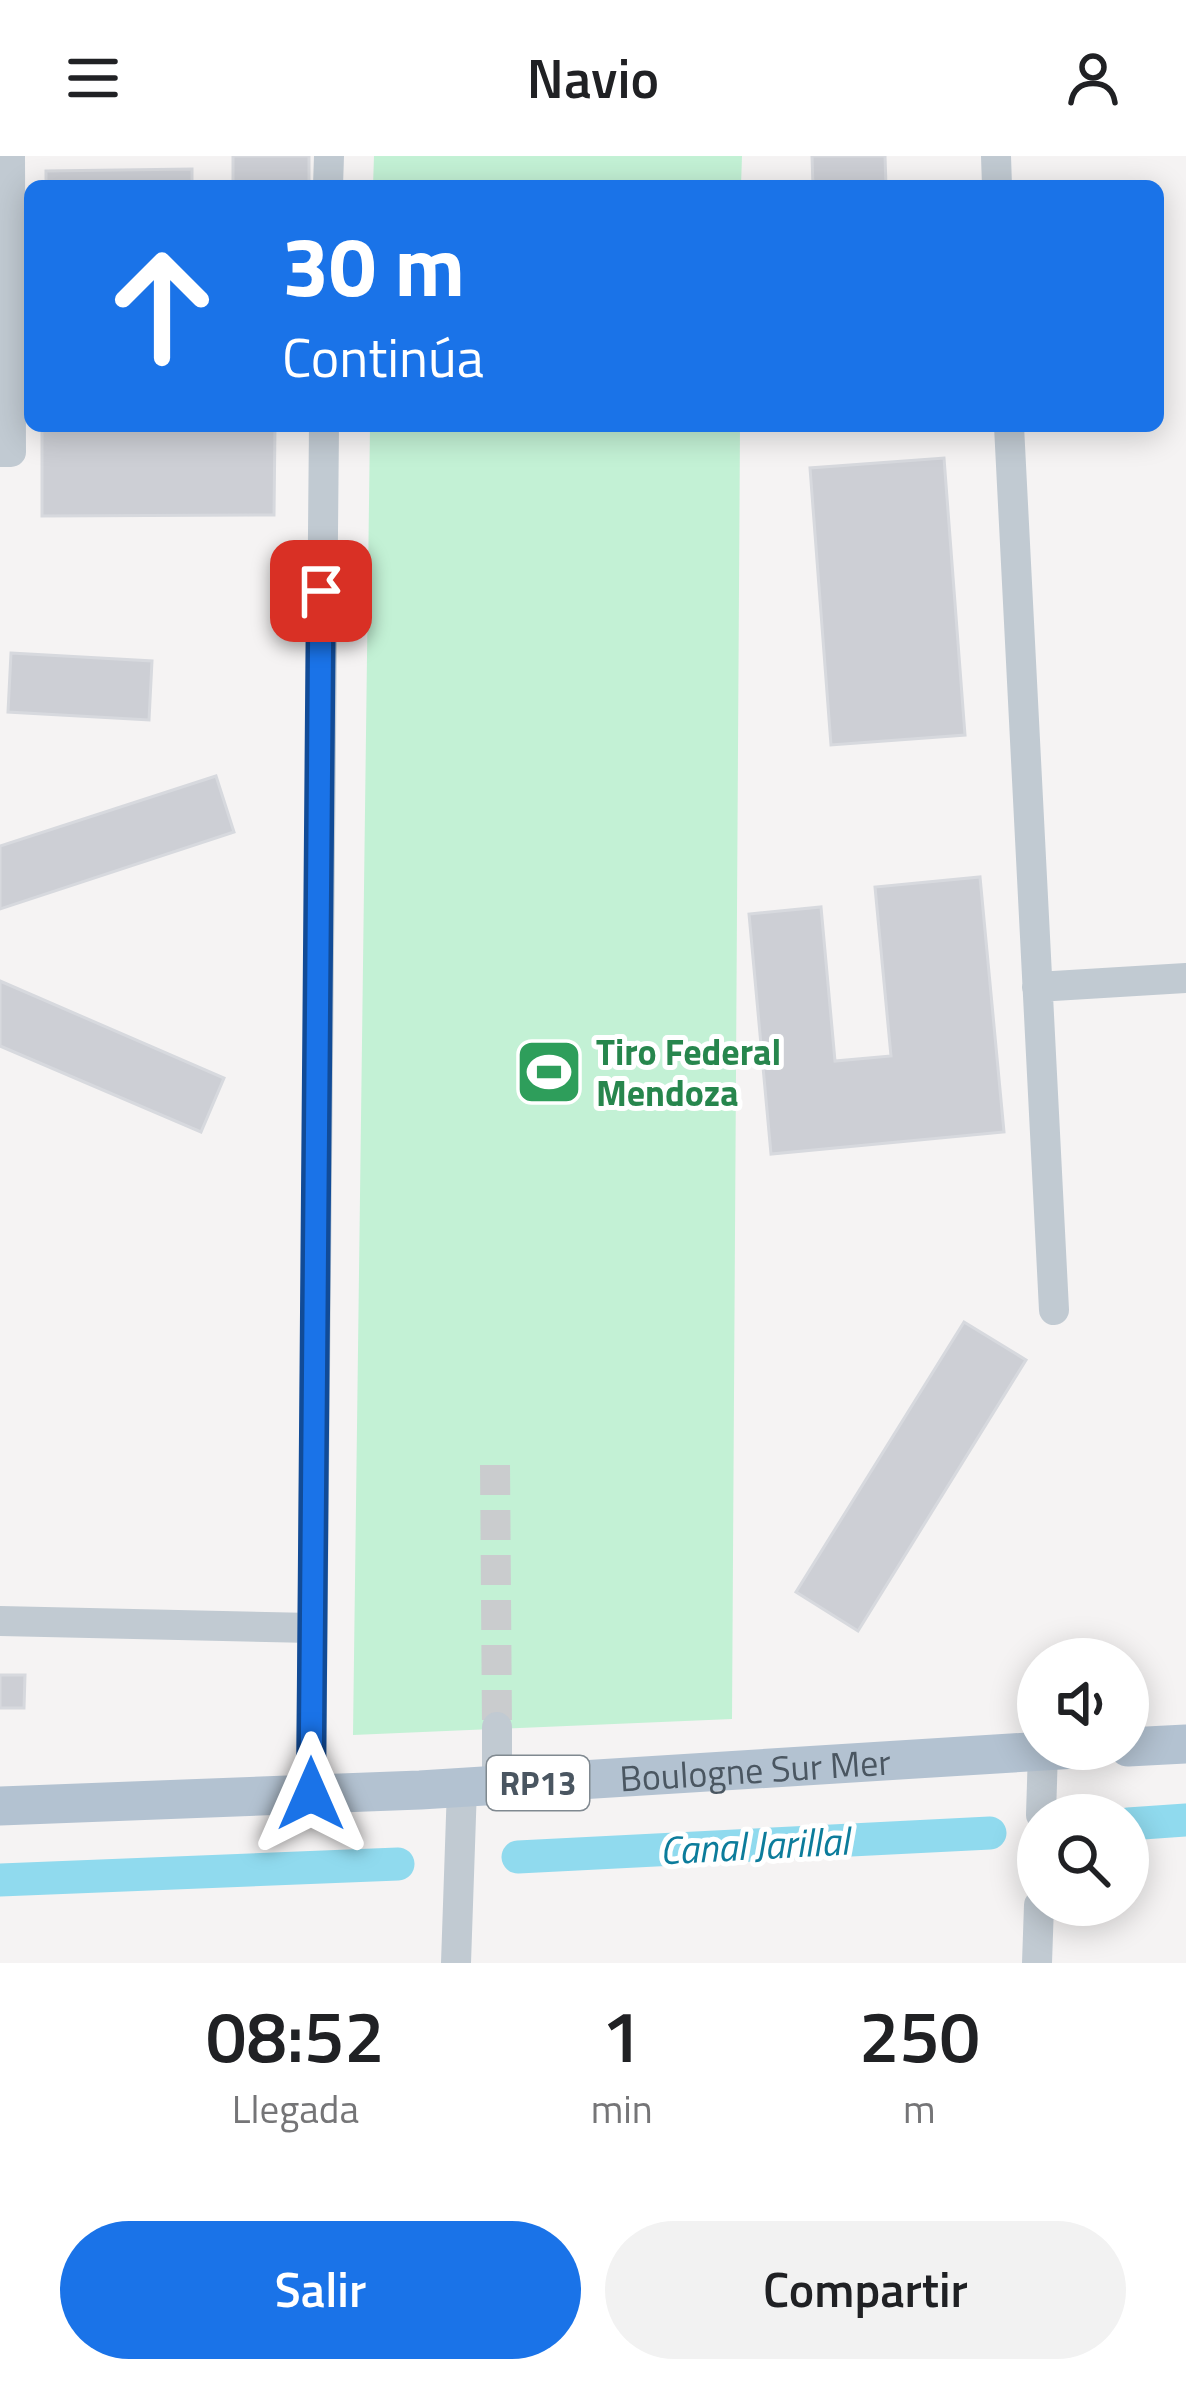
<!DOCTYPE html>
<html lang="es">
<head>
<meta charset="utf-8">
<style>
  body { margin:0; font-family:"Titillium Web",sans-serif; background:#f2f2f2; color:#202124; height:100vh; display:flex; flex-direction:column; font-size:45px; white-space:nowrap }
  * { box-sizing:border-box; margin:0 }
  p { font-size:39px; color:#757577 }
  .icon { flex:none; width:66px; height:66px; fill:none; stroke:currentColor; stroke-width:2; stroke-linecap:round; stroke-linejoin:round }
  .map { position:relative; height:1807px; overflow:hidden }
  .side { display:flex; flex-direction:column; background:#fff; flex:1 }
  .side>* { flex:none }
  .banner { position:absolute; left:24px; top:24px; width:1140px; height:252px; border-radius:18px; box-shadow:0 6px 30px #0003; background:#1a73e8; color:#fff; overflow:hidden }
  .fabs { position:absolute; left:1017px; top:1482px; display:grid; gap:24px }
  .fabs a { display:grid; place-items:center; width:132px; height:132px; border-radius:50%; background:#fff; box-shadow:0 6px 30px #0003; font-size:60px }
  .pin { position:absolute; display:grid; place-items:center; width:102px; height:102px; color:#fff; margin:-51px; border-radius:24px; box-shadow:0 6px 18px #0006 }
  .me { position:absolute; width:132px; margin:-66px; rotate:0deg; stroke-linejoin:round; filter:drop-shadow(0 0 9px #0008) }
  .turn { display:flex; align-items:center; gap:42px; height:252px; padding:0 60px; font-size:54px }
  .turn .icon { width:156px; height:156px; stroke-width:2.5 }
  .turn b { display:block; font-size:84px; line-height:102px }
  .eta { display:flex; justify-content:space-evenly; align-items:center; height:204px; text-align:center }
  .eta b { font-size:72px; font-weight:600; line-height:84px }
  .primary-button { display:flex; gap:24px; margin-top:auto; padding:24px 60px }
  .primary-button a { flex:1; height:138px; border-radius:72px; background:#1a73e8; color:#fff; font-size:48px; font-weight:600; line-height:138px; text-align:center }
  .primary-button a+a { background:#f2f2f2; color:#202124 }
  header { display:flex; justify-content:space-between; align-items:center; height:156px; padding:0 60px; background:#fff; font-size:54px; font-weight:600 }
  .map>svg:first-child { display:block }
  .green { fill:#c3f1d5 }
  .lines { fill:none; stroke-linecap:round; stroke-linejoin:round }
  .canal { stroke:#90daee; stroke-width:33 }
  .building { fill:#cdcfd5; stroke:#d7d9de; stroke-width:3 }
  .minor-tunnel { stroke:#caccce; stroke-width:30; stroke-dasharray:30 15; stroke-linecap:butt }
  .minor { stroke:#c1cad2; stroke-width:30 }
  .major { stroke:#b3c2d1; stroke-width:39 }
  .route-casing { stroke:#114b97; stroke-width:30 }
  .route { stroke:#1a73e8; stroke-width:21 }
  .labels { text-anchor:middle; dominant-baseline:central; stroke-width:10; stroke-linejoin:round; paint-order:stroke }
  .shield { fill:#fff; stroke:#808990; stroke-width:3 }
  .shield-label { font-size:33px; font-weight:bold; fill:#4a5661 }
  .leisure-label { font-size:36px; font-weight:bold; fill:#27864d; stroke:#fff; text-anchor:start }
  .street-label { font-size:36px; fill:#4a5661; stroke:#fff }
  .water-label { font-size:39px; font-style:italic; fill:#0c7c9b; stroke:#fff }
</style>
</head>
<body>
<header><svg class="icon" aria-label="menu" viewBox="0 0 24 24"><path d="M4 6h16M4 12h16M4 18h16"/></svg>Navio<svg class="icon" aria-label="person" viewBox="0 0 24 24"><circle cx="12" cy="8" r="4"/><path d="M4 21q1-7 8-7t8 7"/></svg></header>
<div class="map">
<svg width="1186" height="1807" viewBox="0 0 1186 1807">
  <rect width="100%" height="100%" fill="#f5f3f3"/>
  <path class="green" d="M374,0h368l-1,30h-368z
    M370,270h370l-8,1293 -379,16z"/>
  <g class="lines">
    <path class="canal" d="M1128,1668l58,-4
      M518,1701l472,-24
      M0,1724l398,-16"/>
  </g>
  <path class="building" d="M233,0h76v30h-76z
    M812,0h73l1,30h-73z
    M192,13v17h-146v-15z
    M42,270h233l-1,89 -232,1z
    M944,302l21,277 -134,10 -21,-277z
    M11,497l141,8 -3,59 -141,-8z
    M216,620l18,56 -234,77v-63z
    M980,721l24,255 -233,22 -22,-240 72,-7 14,154 56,-5 -16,-169z
    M0,825l224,97 -23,54 -201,-86z
    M964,1166l62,38 -168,271 -62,-39z
    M0,1519h25l-1,33h-24z"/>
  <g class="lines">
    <path class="minor-tunnel" d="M495,1309l2,262"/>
    <path class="minor" d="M996,0l1,30
      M328,30l1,-30
      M1009,270l45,884
      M0,296h11l-1,-296
      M1037,831l149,-9
      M0,1465l312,7
      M497,1629v-58
      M311,1638l13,-1368
      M1041,1659l2,-64
      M456,1807l6,-176
      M1037,1807l2,-58"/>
    <g class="major">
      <path d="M1128,1591l58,-3"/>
      <path id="s1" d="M0,1650l420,-16 656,-41"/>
    </g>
  </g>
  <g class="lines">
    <g class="route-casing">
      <path id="route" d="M311,1638l10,-1203"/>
    </g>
    <use href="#route" class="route"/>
  </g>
  <defs>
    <g id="stadium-square" transform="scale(3.45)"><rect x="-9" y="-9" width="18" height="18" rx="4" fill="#2e9e5b" stroke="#fff"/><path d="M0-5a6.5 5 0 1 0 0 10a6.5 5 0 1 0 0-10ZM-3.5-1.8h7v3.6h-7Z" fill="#fff"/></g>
  </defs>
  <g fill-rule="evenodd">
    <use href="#stadium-square" x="549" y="916"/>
  </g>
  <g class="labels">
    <rect class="shield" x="487" y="1600" width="102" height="54" rx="9"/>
    <g class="shield-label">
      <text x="538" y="1627">RP13</text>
    </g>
    <g class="leisure-label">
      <text x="596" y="895">Tiro Federal<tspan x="596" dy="41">Mendoza</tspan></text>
    </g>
    <g class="street-label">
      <text stroke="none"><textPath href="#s1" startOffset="756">Boulogne Sur Mer</textPath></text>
    </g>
    <g class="water-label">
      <text transform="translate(754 1689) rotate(-3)">Canal Jarillal</text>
    </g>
  </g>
</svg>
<div class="fabs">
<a><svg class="icon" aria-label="sound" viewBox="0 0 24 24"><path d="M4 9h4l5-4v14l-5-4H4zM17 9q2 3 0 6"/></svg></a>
<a><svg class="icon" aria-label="search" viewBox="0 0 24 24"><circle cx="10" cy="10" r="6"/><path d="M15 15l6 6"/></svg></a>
</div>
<div class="pin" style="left:321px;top:435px;background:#d93025"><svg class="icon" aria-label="arrive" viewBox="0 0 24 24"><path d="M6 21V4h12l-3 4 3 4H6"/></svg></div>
<svg class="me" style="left:311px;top:1638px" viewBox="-20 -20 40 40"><path d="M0-17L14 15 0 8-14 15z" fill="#1a73e8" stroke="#fff" stroke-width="4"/></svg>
<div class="banner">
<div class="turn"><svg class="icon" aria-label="ahead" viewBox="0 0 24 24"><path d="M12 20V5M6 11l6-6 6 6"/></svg><div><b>30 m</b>Continúa</div></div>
</div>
</div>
<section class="side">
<div class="eta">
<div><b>08:52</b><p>Llegada</p></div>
<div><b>1</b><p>min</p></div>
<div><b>250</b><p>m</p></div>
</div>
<div class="primary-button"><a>Salir</a><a>Compartir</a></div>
</section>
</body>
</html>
